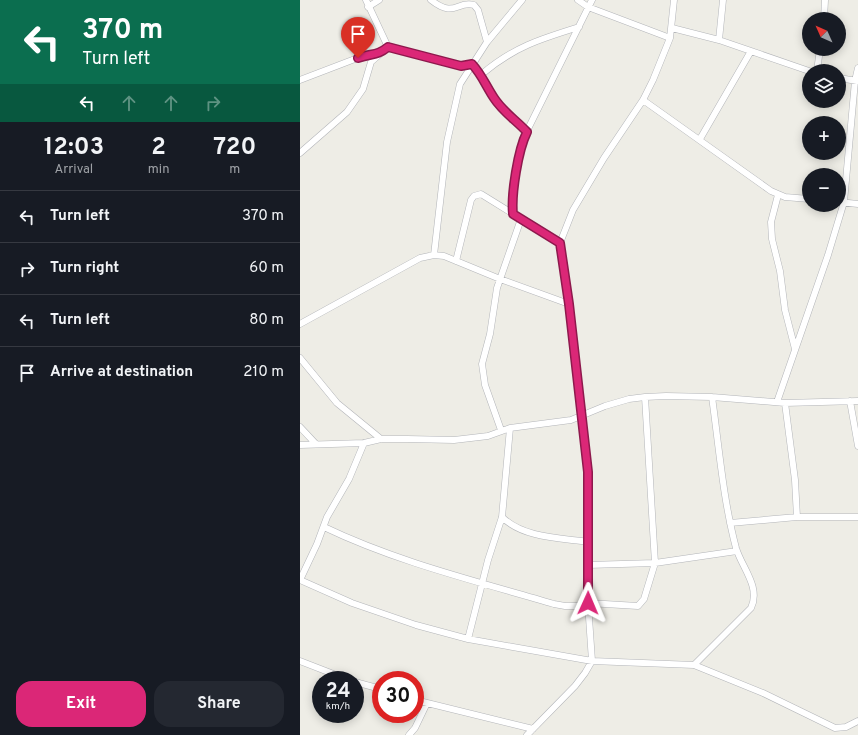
<!DOCTYPE html>
<html lang="en">
<head>
<meta charset="utf-8">
<style>
  body { margin:0; font-family:Overpass,sans-serif; background:#242831; color:#f1f3f6; height:100vh; display:flex; flex-direction:column; font-size:15px; white-space:nowrap }
  * { box-sizing:border-box; margin:0 }
  p { font-size:13px; color:#9ea1a6 }
  .icon { flex:none; width:22px; height:22px; fill:none; stroke:currentColor; stroke-width:2; stroke-linecap:round; stroke-linejoin:round }
  .map { position:relative; flex:1; overflow:hidden }
  .drawer { display:flex; flex-direction:column; background:#171b24; width:300px }
  .drawer>* { flex:none }
  .guide { background:#0b6e4f; color:#fff; overflow:hidden }
  .needle { width:26px; rotate:315deg }
  .controls { position:absolute; left:502px; top:12px; display:grid; gap:8px }
  .controls a { display:grid; place-items:center; width:44px; height:44px; border-radius:50%; background:#171b24; box-shadow:0 2px 10px #0003; font-size:20px }
  .speed { position:absolute; left:12px; top:671px; display:flex; gap:8px; font-size:20px; font-weight:700; text-align:center }
  .speed>* { display:grid; place-content:center; width:52px; height:52px; border-radius:50%; background:#171b24; box-shadow:0 2px 10px #0003; line-height:1 }
  .speed small { font-size:10px; font-weight:400 }
  .speed .limit { border:6px solid #d22; background:#fff; color:#111 }
  .pin { position:absolute; display:grid; place-items:center; width:34px; height:34px; color:#fff; margin:-41px -17px; border-radius:50% 50% 50% 0; rotate:-45deg; box-shadow:0 0 4px #0007 }
  .pin .icon { rotate:45deg }
  .me { position:absolute; width:44px; margin:-22px; rotate:1deg; stroke-linejoin:round; filter:drop-shadow(0 0 3px #0008) }
  .turn { display:flex; align-items:center; gap:14px; height:84px; padding:0 16px; font-size:18px }
  .turn .icon { width:52px; height:52px; stroke-width:2.5 }
  .turn b { display:block; font-size:28px; line-height:34px }
  .lanes { display:flex; align-items:center; height:38px; padding:0 16px; background:#0003; justify-content:center; gap:20px; direction:ltr }
  .lanes .off { opacity:.35 }
  .eta { display:flex; justify-content:space-evenly; align-items:center; height:68px; text-align:center }
  .eta b { font-size:24px; font-weight:700; line-height:28px }
  .cta { display:flex; gap:8px; margin-top:auto; padding:8px 16px }
  .cta a { flex:1; height:46px; border-radius:16px; background:#db2777; color:#fff; font-size:16px; font-weight:700; line-height:46px; text-align:center }
  .cta a+a { background:#242831; color:#f1f3f6 }
  ul { padding:0; list-style:none }
  li { display:flex; align-items:center; gap:12px; height:52px; padding:0 16px; border-top:1px solid #363941 }
  li div { flex:1 }
  li b { display:block; font-size:15px }
  li em { font-style:normal }
  main { display:flex; flex:1; min-height:0 }
  .map>svg:first-child { display:block }
  .lines { fill:none; stroke-linecap:round; stroke-linejoin:round }
  .street-casing { stroke:#b3b5b9; stroke-width:7 }
  .street { stroke:#fff; stroke-width:6 }
  .route-casing { stroke:#8e194d; stroke-width:10 }
  .route { stroke:#db2777; stroke-width:7 }
</style>
</head>
<body>
<main>
<section class="drawer">
<div class="guide">
<div class="turn"><svg class="icon" aria-label="left" viewBox="0 0 24 24"><path d="M17 20v-9H6M10 6l-5 5 5 5"/></svg><div><b>370 m</b>Turn left</div></div>
<div class="lanes"><svg class="icon" aria-label="left" viewBox="0 0 24 24"><path d="M17 20v-9H6M10 6l-5 5 5 5"/></svg><svg class="icon off" aria-label="ahead" viewBox="0 0 24 24"><path d="M12 20V5M6 11l6-6 6 6"/></svg><svg class="icon off" aria-label="ahead" viewBox="0 0 24 24"><path d="M12 20V5M6 11l6-6 6 6"/></svg><svg class="icon off" aria-label="right" viewBox="0 0 24 24"><path d="M7 20v-9h11M14 6l5 5-5 5"/></svg></div>
</div>
<div class="eta">
<div><b>12:03</b><p>Arrival</p></div>
<div><b>2</b><p>min</p></div>
<div><b>720</b><p>m</p></div>
</div>
<ul>
<li><svg class="icon" aria-label="left" viewBox="0 0 24 24"><path d="M17 20v-9H6M10 6l-5 5 5 5"/></svg><div><b>Turn left</b></div><em>370 m</em></li>
<li><svg class="icon" aria-label="right" viewBox="0 0 24 24"><path d="M7 20v-9h11M14 6l5 5-5 5"/></svg><div><b>Turn right</b></div><em>60 m</em></li>
<li><svg class="icon" aria-label="left" viewBox="0 0 24 24"><path d="M17 20v-9H6M10 6l-5 5 5 5"/></svg><div><b>Turn left</b></div><em>80 m</em></li>
<li><svg class="icon" aria-label="arrive" viewBox="0 0 24 24"><path d="M6 21V4h12l-3 4 3 4H6"/></svg><div><b>Arrive at destination</b></div><em>210 m</em></li>
</ul>
<div class="cta"><a>Exit</a><a>Share</a></div>
</section>
<div class="map">
<svg width="558" height="735" viewBox="0 0 558 735">
  <rect width="100%" height="100%" fill="#eeede6"/>
  <g class="lines">
    <g class="street-casing">
      <path id="street" d="M66,0l22,47 73,19 11,-2c10,11 14,22 22,34 9,14 22,22 33,34
        M131,0c24,19 26,0 43,5l4,5 9,32
        M278,0l10,7 82,31
        M68,7l11,-7
        M524,19l1,-19
        M372,28l47,12 90,31
        M419,40l4,-40
        M517,71l3,-22
        M182,74c32,-27 58,-35 97,-47
        M539,78l18,3
        M0,80l68,-26h11
        M343,100l128,91 14,6 24,2
        M400,139l51,-88
        M0,153l47,-41 16,-23 8,-27 17,-15
        M478,195l-7,27 1,17 8,32 5,39 10,39
        M539,202l19,2
        M213,213l-1,-16 10,-56 70,-141
        M134,255l13,-113 13,-58 27,-42 35,-42
        M156,261l15,-61 3,-4 7,-2 79,49
        M0,324l120,-66 14,-3 10,1 56,23 69,25
        M0,358l37,45 44,36
        M550,401l8,45
        M477,402l51,-147 16,-53 11,-121 3,-13
        M485,403l10,77 2,37
        M0,427l15,16
        M201,430l-16,-45 -3,-21 8,-30 7,-46 24,-69
        M0,445l64,-2 17,-4h26l47,1 34,-4 22,-8 61,-8 34,-14 24,-7 16,-2 21,-1 46,1 73,6 73,-2
        M202,517c21,21 59,21 86,25
        M430,523l67,-6h61
        M24,527c73,35 152,54 230,77l11,2h14l9,-3 50,3 6,-7 11,-36 -10,-166
        M288,565l67,-2 82,-12
        M0,580l52,23 64,22 52,14 124,22 102,4 69,28 72,35 11,-1 12,-6
        M0,580l17,-36 10,-27 22,-38 15,-36
        M168,639l20,-79 14,-43 8,-89
        M0,661l49,19
        M394,665l57,-57c10,-21 -9,-40 -15,-60 -13,-49 -17,-101 -24,-151
        M55,682l26,7
        M115,700l118,29
        M109,735l6,-7 12,-25
        M227,735l48,-49 10,-13 7,-12 -4,-58v-131l-19,-168 -9,-61 13,-33 31,-52 39,-58 10,-20 17,-42 4,-38"/>
    </g>
    <use href="#street" class="street"/>
  </g>
  <g class="lines">
    <g class="route-casing">
      <path id="route" d="M58,58c14,-5 19,-2 30,-11l73,19 11,-2c10,11 14,22 22,34 9,14 22,22 33,34 -9,18 -16,62 -14,82l47,29 9,61 19,168v131"/>
    </g>
    <use href="#route" class="route"/>
  </g>
</svg>
<div class="controls">
<a><svg class="needle" viewBox="-14 -14 28 28"><path d="M0-13l5 13h-10z" fill="#e53935"/><path d="M0 13l5-13h-10z" fill="#9ea1a6"/></svg></a>
<a><svg class="icon" aria-label="layers" viewBox="0 0 24 24"><path d="M12 4l9 5-9 5-9-5zM3 14l9 5 9-5"/></svg></a>
<a>+</a>
<a>−</a>
</div>
<div class="speed"><div>24<small>km/h</small></div><div class="limit">30</div></div>
<div class="pin" style="left:58px;top:58px;background:#d93025"><svg class="icon" aria-label="arrive" viewBox="0 0 24 24"><path d="M6 21V4h12l-3 4 3 4H6"/></svg></div>
<svg class="me" style="left:288px;top:603px" viewBox="-20 -20 40 40"><path d="M0-17L14 15 0 8-14 15z" fill="#db2777" stroke="#fff" stroke-width="4"/></svg>
</div>
</main>
</body>
</html>
